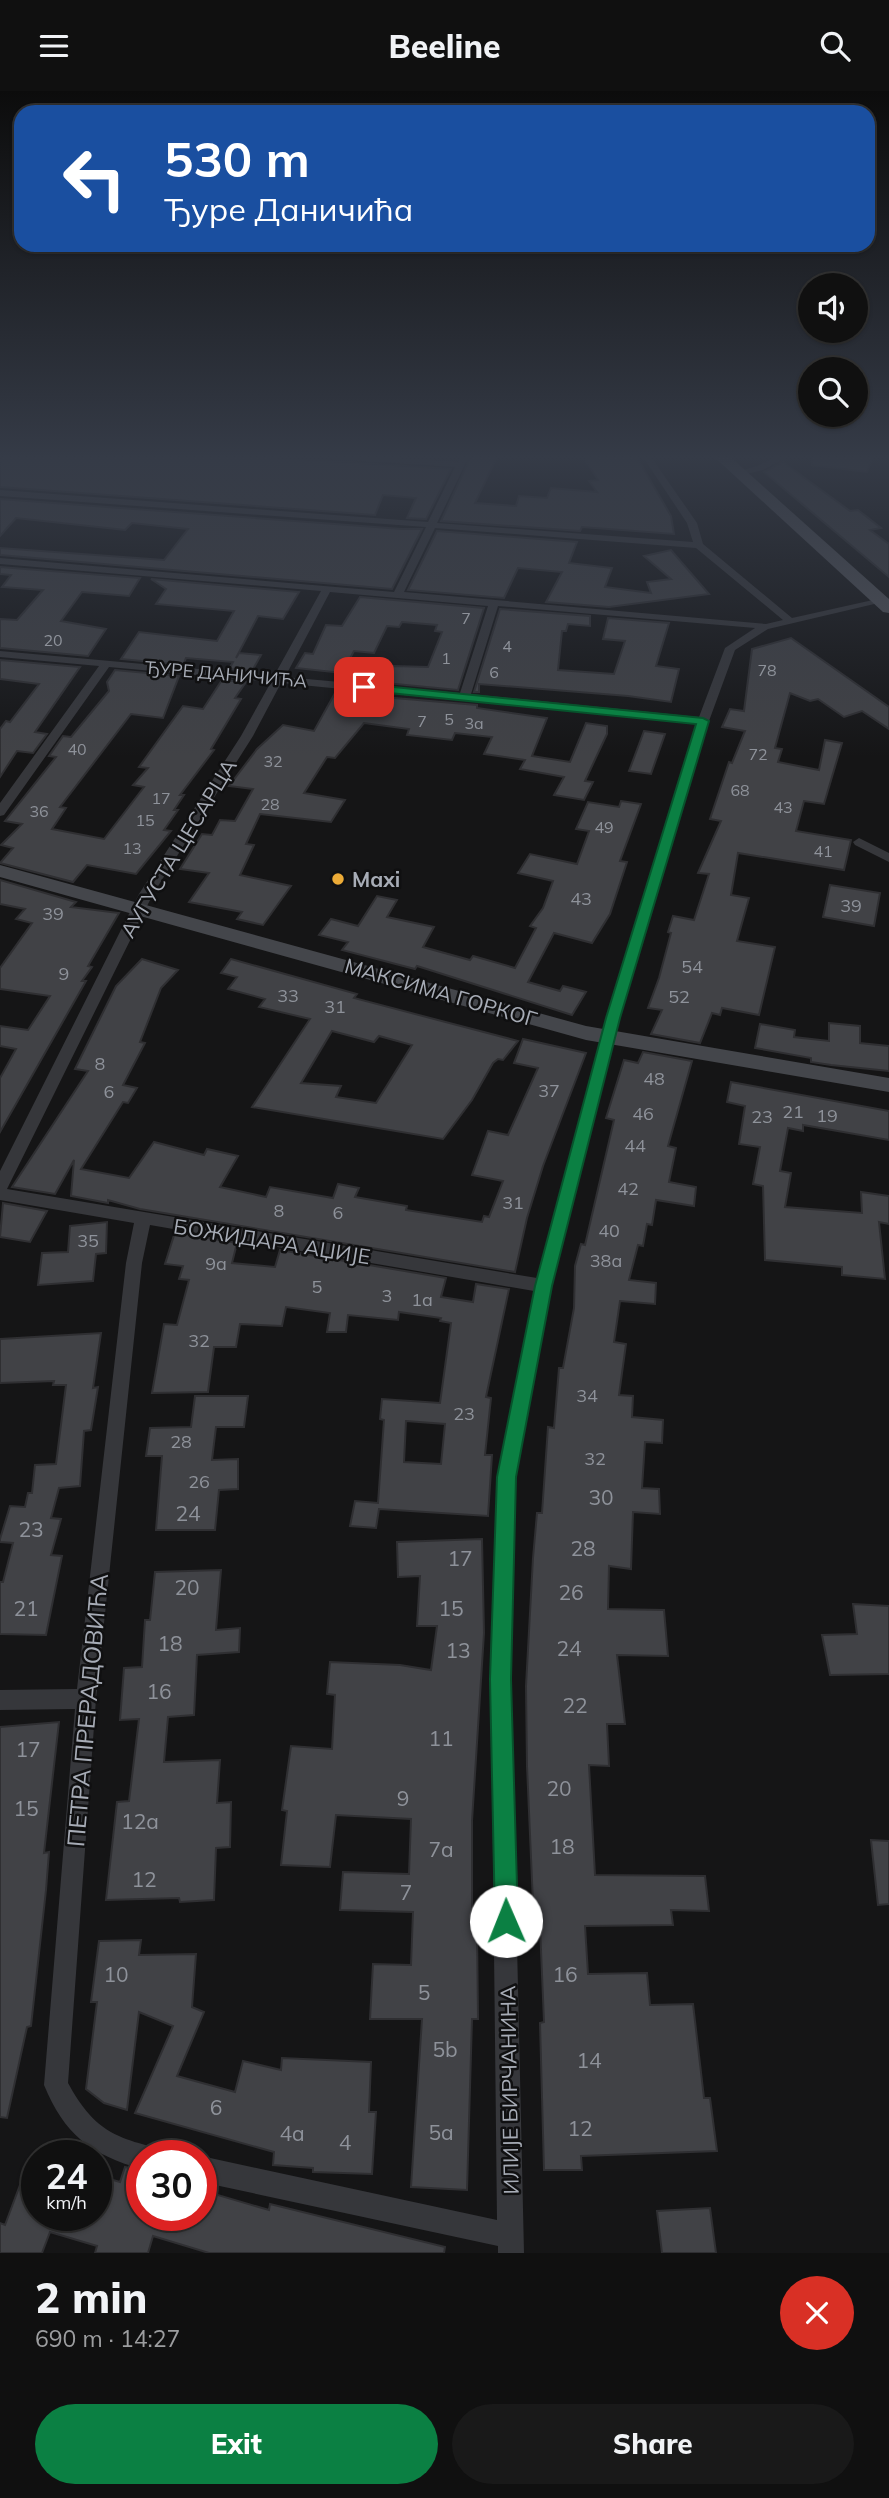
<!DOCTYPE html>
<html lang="en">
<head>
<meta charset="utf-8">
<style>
  body { margin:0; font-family:Mulish,sans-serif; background:#191919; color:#f1f3f6; height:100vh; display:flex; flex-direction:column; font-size:26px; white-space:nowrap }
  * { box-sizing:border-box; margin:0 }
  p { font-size:23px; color:#9c9d9f }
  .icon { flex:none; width:38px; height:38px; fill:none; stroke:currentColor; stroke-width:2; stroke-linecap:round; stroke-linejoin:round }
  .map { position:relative; height:2162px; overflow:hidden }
  .drawer { display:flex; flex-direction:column; background:#101010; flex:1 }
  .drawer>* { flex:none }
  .banner { position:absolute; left:14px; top:14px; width:861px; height:147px; border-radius:21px; box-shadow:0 2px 5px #0004,0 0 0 2px #303030; background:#1a4fa0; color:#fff; overflow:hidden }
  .fabs { position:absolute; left:798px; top:182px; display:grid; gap:14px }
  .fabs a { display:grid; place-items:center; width:70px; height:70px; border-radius:50%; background:#101010; box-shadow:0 2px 5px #0004,0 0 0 2px #303030; font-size:35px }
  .speed { position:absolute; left:21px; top:2049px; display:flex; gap:14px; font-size:35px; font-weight:700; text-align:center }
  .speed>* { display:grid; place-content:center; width:91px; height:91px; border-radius:50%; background:#101010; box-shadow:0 2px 5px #0004,0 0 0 2px #303030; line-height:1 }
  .speed small { font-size:18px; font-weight:400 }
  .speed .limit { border:10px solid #d22; background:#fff; color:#111 }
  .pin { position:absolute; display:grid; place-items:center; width:60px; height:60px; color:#fff; margin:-30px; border-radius:14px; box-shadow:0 4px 10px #0006 }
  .me { position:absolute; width:77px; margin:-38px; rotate:359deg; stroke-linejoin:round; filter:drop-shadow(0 0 5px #0008) }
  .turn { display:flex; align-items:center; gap:24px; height:147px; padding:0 35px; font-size:32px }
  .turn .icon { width:91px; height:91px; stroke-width:2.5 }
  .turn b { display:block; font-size:49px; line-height:60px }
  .round { display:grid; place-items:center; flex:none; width:74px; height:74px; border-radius:37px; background:#191919 }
  .head { display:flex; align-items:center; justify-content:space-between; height:119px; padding:0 35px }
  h1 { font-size:42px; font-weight:800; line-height:52px }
  .cta { display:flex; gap:14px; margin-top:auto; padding:14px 35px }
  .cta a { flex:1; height:80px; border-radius:42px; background:#0b8043; color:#fff; font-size:28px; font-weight:800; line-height:80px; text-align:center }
  .cta a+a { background:#191919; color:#f1f3f6 }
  header { display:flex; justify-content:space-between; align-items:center; height:91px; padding:0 35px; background:#101010; font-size:32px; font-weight:800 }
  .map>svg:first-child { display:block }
  .building { fill:#414246; stroke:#2f2f32; stroke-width:2; fill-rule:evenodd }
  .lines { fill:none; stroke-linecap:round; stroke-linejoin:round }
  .street { fill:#36373b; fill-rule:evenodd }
  .secondary { fill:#44464b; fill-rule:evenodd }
  .primary { fill:#52545a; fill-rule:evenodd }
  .route { fill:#0b8043; stroke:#07532c; stroke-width:2 }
  .poi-dot { fill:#ecab37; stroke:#101011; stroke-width:2.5 }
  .labels { text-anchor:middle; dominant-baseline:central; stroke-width:5; stroke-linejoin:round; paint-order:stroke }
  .far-number-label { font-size:16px; fill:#8e929a }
  .far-street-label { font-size:18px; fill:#a7acb6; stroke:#101011 }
  .number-label { font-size:18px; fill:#8e929a }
  .street-label { font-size:21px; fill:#a7acb6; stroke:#101011 }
  .poi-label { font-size:21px; font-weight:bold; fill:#a7acb6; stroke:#101011; text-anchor:start }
  .near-number-label { font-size:21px; fill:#8e929a }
  .near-street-label { font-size:24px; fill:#a7acb6; stroke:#101011 }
</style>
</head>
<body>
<header><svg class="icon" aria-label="menu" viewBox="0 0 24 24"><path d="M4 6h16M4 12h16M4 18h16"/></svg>Beeline<svg class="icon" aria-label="search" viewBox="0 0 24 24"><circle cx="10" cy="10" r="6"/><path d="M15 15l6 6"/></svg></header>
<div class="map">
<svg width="889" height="2162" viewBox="0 0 889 2162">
  <rect width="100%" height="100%" fill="#151516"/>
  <path class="building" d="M0,363h220l231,15 -25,50 -19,-1 9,-20 -33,-3 -8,20 -375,-28z
    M472,363l25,3 -22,46 41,3 3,-10 28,2 4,-10 46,4 -8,-11 9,-1 -14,-22 51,-4 36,62 3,18 -92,-7 -2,4 -139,-10z
    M812,363h62l-7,18 -55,-7z
    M783,371l67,49 8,-1 23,18 -11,2 19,14v33l-125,-105z
    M0,408l402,30h20l-30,60 -392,-34v-7l164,12 24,-31 -56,-6 -7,7 -109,-12 -16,18z
    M437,440l140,11 -8,21 43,5 -7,19 46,6 -4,-11 24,-3 -27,-23 27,-6 38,44 -100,13 -63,-5 16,-30 -44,-4 -14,30 -96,-8z
    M0,476l140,11 -11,18 -47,-4 -21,29 45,8 -18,27 -88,-8v-29l17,1 26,-30 -41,-3 9,-12 -11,-1z
    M151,488l148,13 -16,27 -25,-3 -22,42 3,-5 22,2 -9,16 -23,-2 4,-7 -47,-4 -3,7 -62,-6 18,-27 78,9 17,-30 -78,-7 10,-15z
    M360,506l124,11 -26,82 -73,-7 8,-17 35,1 14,-35 -7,-1 2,-6 -35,-3 -3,5 -12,-1 -13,27 -20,-2 -12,22 -46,-5 9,-15 8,1 13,-29 16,1z
    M500,518l90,7v10l-22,-2 -2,7h-4l-4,39 56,4 11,-33 -22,-2 5,-21 61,5 -13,43 23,3 -8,33 -43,-6 -149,-12v8h-5z
    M791,547l98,69v22l-27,-18 -18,6 -26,-18 -8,2 -20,-8 -15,55 7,1 -4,13 41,8 6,-30 17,3 -18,61 -20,-3 -8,30 55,9 -7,30 -106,-17 -7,42 18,3 -12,43 38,6 -16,68 -37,-7 -2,7 -8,-2 -12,30 -49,-9 11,-24 -14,-2 11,-30 12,-45 -3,-1 5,-16 21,4 15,-46 -11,-1 23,-52 -11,-2 19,-57 3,1 13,-32 -23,-4 8,-18 14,2 8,-62z
    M0,569l80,7 -45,65 12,2 -14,19 -16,-2 -17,26v-48l6,-8 4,1 29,-38 -39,-5z
    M115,579l64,6 -16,42 -32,-4 -71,93 6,1 -14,21 52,10 40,-52 -11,-2 15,-17 -9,-1 44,-61 20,3 19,-29 24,2 -11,16 6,1 -30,50 3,1 -34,45h4l-10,15h4l-14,20 7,1 -35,43 -49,-9 -14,17 -73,-19 13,-15 -12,-3 21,-21 -17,-3 51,-64 -7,-1 14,-20 8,1 38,-46 -2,-9z
    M335,602l142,12v3l70,10 -15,38 38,6 16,-39 21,3v8l-22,47 8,1 -9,18 -30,-5 10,-18 -44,-8 5,-9 -41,-6 8,-17 -37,-4 -3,7 -45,-5 2,-6 -45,-6 -29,35 -8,-1 -23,36 41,7 -14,22 -71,-8 -14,30 8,1 -14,30 51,11 -28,39 -26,-6 5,-7 -53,-10 20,-29 -29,-4 22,-35 10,1 8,-15 15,1 18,-32 -24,-3 28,-37 26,-24 31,6z
    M644,640l21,3 -14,40 -22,-3z
    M621,710l20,3 -21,57 7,1 -17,52 -18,29 -38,-10 -26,49 32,9 3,-5 23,6 -14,23 -155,-49 -2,3 -73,-19 6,-8 -29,-7 12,-16 27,7 19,-30 20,4 -10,17 47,10 -11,20 47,13 3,-4 42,12 21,-40 -6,-2 13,-18 10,-27 -35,-8 12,-19 47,10 12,-33 -13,-2 12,-27 31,5z
    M0,789l76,22 -5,5 48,6 -31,53 4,1 -10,14h4l-86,151v-54l16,-29 -16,-3v-20l28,4 22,-34 -50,-7v-21l32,-45 -16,-4 9,-10 -25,-5z
    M830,794l50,8 -6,33 -51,-9z
    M142,868l36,11 -17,18 -21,54 5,1 -22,42 14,3 -9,15 -5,-1 -42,67 48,9 25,-36 50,13 3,-6 31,7 -18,31 46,10 4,-10 63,11 5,-14 21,4 -4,9 52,9 -1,4 76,12 2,-6 5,1 14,-36 -31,-6 16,-44 20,4 30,-67 -24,-5 9,-24 63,14 -43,113 -16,52 -12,54 -375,-63 -32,-9v3l-37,-7 3,-36 -19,34 -43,-7 76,-116 -13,-2 41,-83z
    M231,868l126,35 -3,4 164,43 -15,19 -5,-1 -5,4 -21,37 -29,39 -191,-32 58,-88 -51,-12 6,-8 -37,-10 9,-12 -16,-4zM332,940l42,11 5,-6 33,9 -36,58 -40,-6 5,-11 -40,-3z
    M829,932l31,3v17l29,3v25l-58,-6 -20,-3v-4l-56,-10 5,-24 35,6 -1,7 35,4z
    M643,961l49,9 -24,85 8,2 -7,34 27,5 -2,19 -38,-6 -4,25 -5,-1 -4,22 -5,-1 -9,35 27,3 -1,21 -35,-3 -6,41 12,2 -7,51 14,1 -1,21 31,3 -1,23 -17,-1 -3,46 17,1 1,25 -27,-2 -2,57 -22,-3 -1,43 56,1 4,46 -51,-1 8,69h-18l2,42 -20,-1 6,110 110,1 4,35 -38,-1 2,15 -88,1 3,48 59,-1 3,32 43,-1 11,94h6l7,53 -136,5 1,14h-38l-4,-147 4,-1 -4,-96h-6l-7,-160 -1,-80 7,-128 4,-45h5l6,-86 6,1 5,-60h4l11,-60 1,-42 6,-22 4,1 29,-125 -8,-2 18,-58 14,3z
    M731,991l158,29v29l-86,-15v6l-15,-3 -8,43 11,2 -6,34 77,6 -1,-21 28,4v28l-10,-2 6,57 -43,-4v-8l-77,-7 -2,-74 -10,-2 7,-37 -21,-3 6,-38 -18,-4z
    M3,1112l44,8 -17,31 -30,-5z
    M107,1131l-1,31 -10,1 -3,27 -55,4 4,-32 26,-1 2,-26z
    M175,1141l62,11 -5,20 43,4 5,-17 166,28 -5,19 32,5 3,-18 33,5 -23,108 5,1 -6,57h7l-4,61 -109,-7 -3,19 -26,-2 5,-25 23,2 6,-83 -4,-1 2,-20 58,4 11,-80 -11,-2 1,-3 -42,-6 -1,8 -50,-5 -2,17h-19l3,-19 -44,-6 -4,19 -42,-2 -4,23h-22l-6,45 -56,1 12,-69 13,1 12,-45 -10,-1 4,-13 -18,-2zM406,1330l39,3 -4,40 -37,-2z
    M101,1242l-8,55 5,-1 -7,43 -7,1 -4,55 -21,2 -8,30 10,1 -10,36 11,1 -16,79 -46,-1v-52h3l10,-39 -13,-1v-3l10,-33 15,1 3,-14h4l3,-28 21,-1 10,-79h-13l1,-4 -54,2v-44z
    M195,1305h53l-4,31h-28l-4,33 26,-1v30l-19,1 -4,40h-59l6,-74h-16l4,-28 41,-1z
    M482,1448l2,94 -12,188v107l5,1 1,90h-6l-5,171 -56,-3 11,-168h-52l3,-55 38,1 2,-53 -73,-2 3,-38 66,2 2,-55 -75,-4 -6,52 -49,-2 6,-54 -5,-1 9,-64 41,3 3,-54 -8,-1 3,-32 70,3 31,5 6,-44h-20l3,-50 -22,1 -1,-35z
    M221,1479l-5,60 24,-2 -1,24 -42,3 -3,60 -26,2 -4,45 56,-2 -3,43 14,-1 -1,45 -14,1 -2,52 -34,2 -1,-4 -73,2 11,-98 12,-1 10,-82 -19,1 4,-52 18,-1 3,-47h5l5,-48z
    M853,1513l36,2v68l-59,1 -8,-40 35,-1z
    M59,1631l-15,131 5,-1 -3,38 -15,136 -4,1 -20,91 -7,-1v-390z
    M871,1749l18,1v63l-11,1z
    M141,1849l-2,15 57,-1 -4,53 12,5 -27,64 58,16 8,-31 38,9 1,-12 89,4 -2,50h7l-4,62 -59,-2v-4l-40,-3 1,-13 -139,-39 38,-87 -34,-14 -12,98 -23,-7 -18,-14 11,-87h-6l8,-61z
    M125,2076l17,4v44h59v-25l68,20 1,-6 175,43 -1,6h-235l-56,-17 -5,17h-53l2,-7 -47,-14 -8,21h-42v-30l5,2 18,-48 14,4v34h59v-40l24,7z
    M710,2117l6,45h-54l-5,-42z"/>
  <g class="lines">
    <path class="street" d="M297,363h45l116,8 4,-8h8l-33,69 256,19 -6,-19 -46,-69h8l48,69 6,21 89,74 90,-20 5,3 -119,28 -33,21 -26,71 -89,297 -69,268 -36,191 -4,202 13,574h-26v-7l-297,-64v-26l296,64 -6,-541 6,-202 37,-186 -384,-66 -8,38 -46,436 -28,384c12,22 27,43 51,53 10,5 21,7 32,11l4,9h-13v13c-51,-14 -78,-35 -98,-84l31,-376 -75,1v-20l77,-1 49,-426 8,-40 -134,-23v-29l139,-277 102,-158 30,-54 -162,-15 -105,148 -4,1v-13l99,-137 -99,-9v-6l274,25 47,-85 -321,-27v-6l394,34 32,-65 -426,-31v-6l428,32 27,-55 -154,-10zM435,437l261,20 87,72 -17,4 -362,-32zM330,501l158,14 -28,87 -175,-16zM498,515l257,22 -30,20 -26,69 -228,-23zM281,592l416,41 -91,294 -69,260 -530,-89 146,-295 100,-158z
      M782,363h11l-30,16 -25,6 -4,-3 23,-7z
      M859,747l30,15v9l-34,-17 -2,-3z"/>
    <path class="secondary" d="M0,774l586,161 303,52v14l-303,-52 -586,-163z"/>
    <path class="primary" d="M711,363h16l162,145v14l-6,-1z"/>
  </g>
  <linearGradient id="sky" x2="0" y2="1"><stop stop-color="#0c0c0c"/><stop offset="0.55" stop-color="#353b47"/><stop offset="1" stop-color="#353b47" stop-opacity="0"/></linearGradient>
  <rect width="889" height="666" fill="url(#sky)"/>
  <path class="route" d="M364,593l339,34 6,3 -89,297 -68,268 -36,191 -5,202 7,242 -3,9 -9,3 -8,-3 -3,-9 -5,-242 7,-202 38,-191 71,-268 90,-294 -336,-34 -1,-3z"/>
  <circle class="poi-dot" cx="338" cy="788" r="7"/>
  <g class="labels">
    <g class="far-number-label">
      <text x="466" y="527">7</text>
      <text x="53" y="549">20</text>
      <text x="507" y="555">4</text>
      <text x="446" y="567">1</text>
      <text x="767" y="579">78</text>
      <text x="494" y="581">6</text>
      <text x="449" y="628">5</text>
      <text x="422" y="630">7</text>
      <text x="474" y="632">3a</text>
      <text x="77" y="658">40</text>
      <text x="758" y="663">72</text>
      <text x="273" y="670">32</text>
      <text x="740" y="699">68</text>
      <text x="161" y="707">17</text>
      <text x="270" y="713">28</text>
      <text x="783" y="716">43</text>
      <text x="39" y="720">36</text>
      <text x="145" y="729">15</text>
      <text x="604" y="736">49</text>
      <text x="132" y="757">13</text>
      <text x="823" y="760">41</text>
    </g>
    <g class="far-street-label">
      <text transform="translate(226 583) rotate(5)">ЂУРЕ ДАНИЧИЋА</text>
    </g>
    <g class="number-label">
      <text x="581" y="807">43</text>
      <text x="851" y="814">39</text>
      <text x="53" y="822">39</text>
      <text x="692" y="875">54</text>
      <text x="64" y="882">9</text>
      <text x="288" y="904">33</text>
      <text x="679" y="905">52</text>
      <text x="335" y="915">31</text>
      <text x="100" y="972">8</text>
      <text x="654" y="987">48</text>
      <text x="549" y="999">37</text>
      <text x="109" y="1000">6</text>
      <text x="793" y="1020">21</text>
      <text x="643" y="1022">46</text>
      <text x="827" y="1024">19</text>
      <text x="762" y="1025">23</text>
      <text x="635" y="1054">44</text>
      <text x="628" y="1097">42</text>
      <text x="513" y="1111">31</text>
      <text x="279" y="1119">8</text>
      <text x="338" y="1121">6</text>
      <text x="609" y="1139">40</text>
      <text x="88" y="1149">35</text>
      <text x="606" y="1169">38a</text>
      <text x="216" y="1172">9a</text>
      <text x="317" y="1195">5</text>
      <text x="387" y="1204">3</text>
      <text x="422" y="1208">1a</text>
      <text x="199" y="1249">32</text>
      <text x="587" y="1304">34</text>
      <text x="464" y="1322">23</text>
      <text x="181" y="1350">28</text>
      <text x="595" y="1367">32</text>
      <text x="199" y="1390">26</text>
    </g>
    <g class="street-label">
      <text transform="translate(178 757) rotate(-59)">АУГУСТА ЦЕСАРЦА</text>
      <text transform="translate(441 901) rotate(16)">МАКСИМА ГОРКОГ</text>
      <text transform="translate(272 1150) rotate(9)">БОЖИДАРА АЏИЈЕ</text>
      <text transform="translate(509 1999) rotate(-91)">ИЛИЈЕ БИРЧАНИНА</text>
    </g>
    <g class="poi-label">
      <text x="352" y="788">Maxi</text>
    </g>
    <g class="near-number-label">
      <text x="601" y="1406">30</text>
      <text x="188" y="1422">24</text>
      <text x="31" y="1438">23</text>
      <text x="583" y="1457">28</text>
      <text x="460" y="1467">17</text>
      <text x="187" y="1496">20</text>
      <text x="571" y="1501">26</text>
      <text x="26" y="1517">21</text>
      <text x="451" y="1517">15</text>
      <text x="170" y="1552">18</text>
      <text x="569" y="1557">24</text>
      <text x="458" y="1559">13</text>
      <text x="159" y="1600">16</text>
      <text x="575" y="1614">22</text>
      <text x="441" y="1647">11</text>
      <text x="28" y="1658">17</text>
      <text x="559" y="1697">20</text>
      <text x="403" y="1707">9</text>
      <text x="26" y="1717">15</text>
      <text x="140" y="1730">12a</text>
      <text x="562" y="1755">18</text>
      <text x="441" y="1758">7a</text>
      <text x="144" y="1788">12</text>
      <text x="406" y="1801">7</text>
      <text x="116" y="1883">10</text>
      <text x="565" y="1883">16</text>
      <text x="424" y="1901">5</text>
      <text x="445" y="1958">5b</text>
      <text x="589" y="1969">14</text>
      <text x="216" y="2016">6</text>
      <text x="580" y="2037">12</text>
      <text x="441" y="2041">5a</text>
      <text x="292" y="2042">4a</text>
      <text x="345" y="2051">4</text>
    </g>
    <g class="near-street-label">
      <text transform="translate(87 1619) rotate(-85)">ПЕТРА ПРЕРАДОВИЋА</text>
    </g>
  </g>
</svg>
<div class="fabs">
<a><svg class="icon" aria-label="sound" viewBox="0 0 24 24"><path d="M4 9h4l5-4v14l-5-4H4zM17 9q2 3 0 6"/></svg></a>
<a><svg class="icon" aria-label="search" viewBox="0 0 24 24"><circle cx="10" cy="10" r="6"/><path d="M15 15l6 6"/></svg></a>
</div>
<div class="speed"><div>24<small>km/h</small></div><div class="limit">30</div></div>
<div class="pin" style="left:364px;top:596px;background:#d93025"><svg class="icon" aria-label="arrive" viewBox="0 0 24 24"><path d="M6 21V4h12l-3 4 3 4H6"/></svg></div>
<svg class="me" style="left:506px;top:1830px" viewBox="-20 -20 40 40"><circle r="19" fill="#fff"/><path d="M0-13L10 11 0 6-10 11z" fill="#0b8043"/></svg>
<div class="banner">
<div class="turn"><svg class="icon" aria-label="left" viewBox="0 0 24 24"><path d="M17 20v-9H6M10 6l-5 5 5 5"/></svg><div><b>530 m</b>Ђуре Даничића</div></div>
</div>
</div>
<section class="drawer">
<div class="head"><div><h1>2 min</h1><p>690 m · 14:27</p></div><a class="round" style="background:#d93025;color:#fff"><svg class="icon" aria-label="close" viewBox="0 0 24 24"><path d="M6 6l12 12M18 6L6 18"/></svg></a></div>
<div class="cta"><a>Exit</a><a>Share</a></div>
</section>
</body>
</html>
